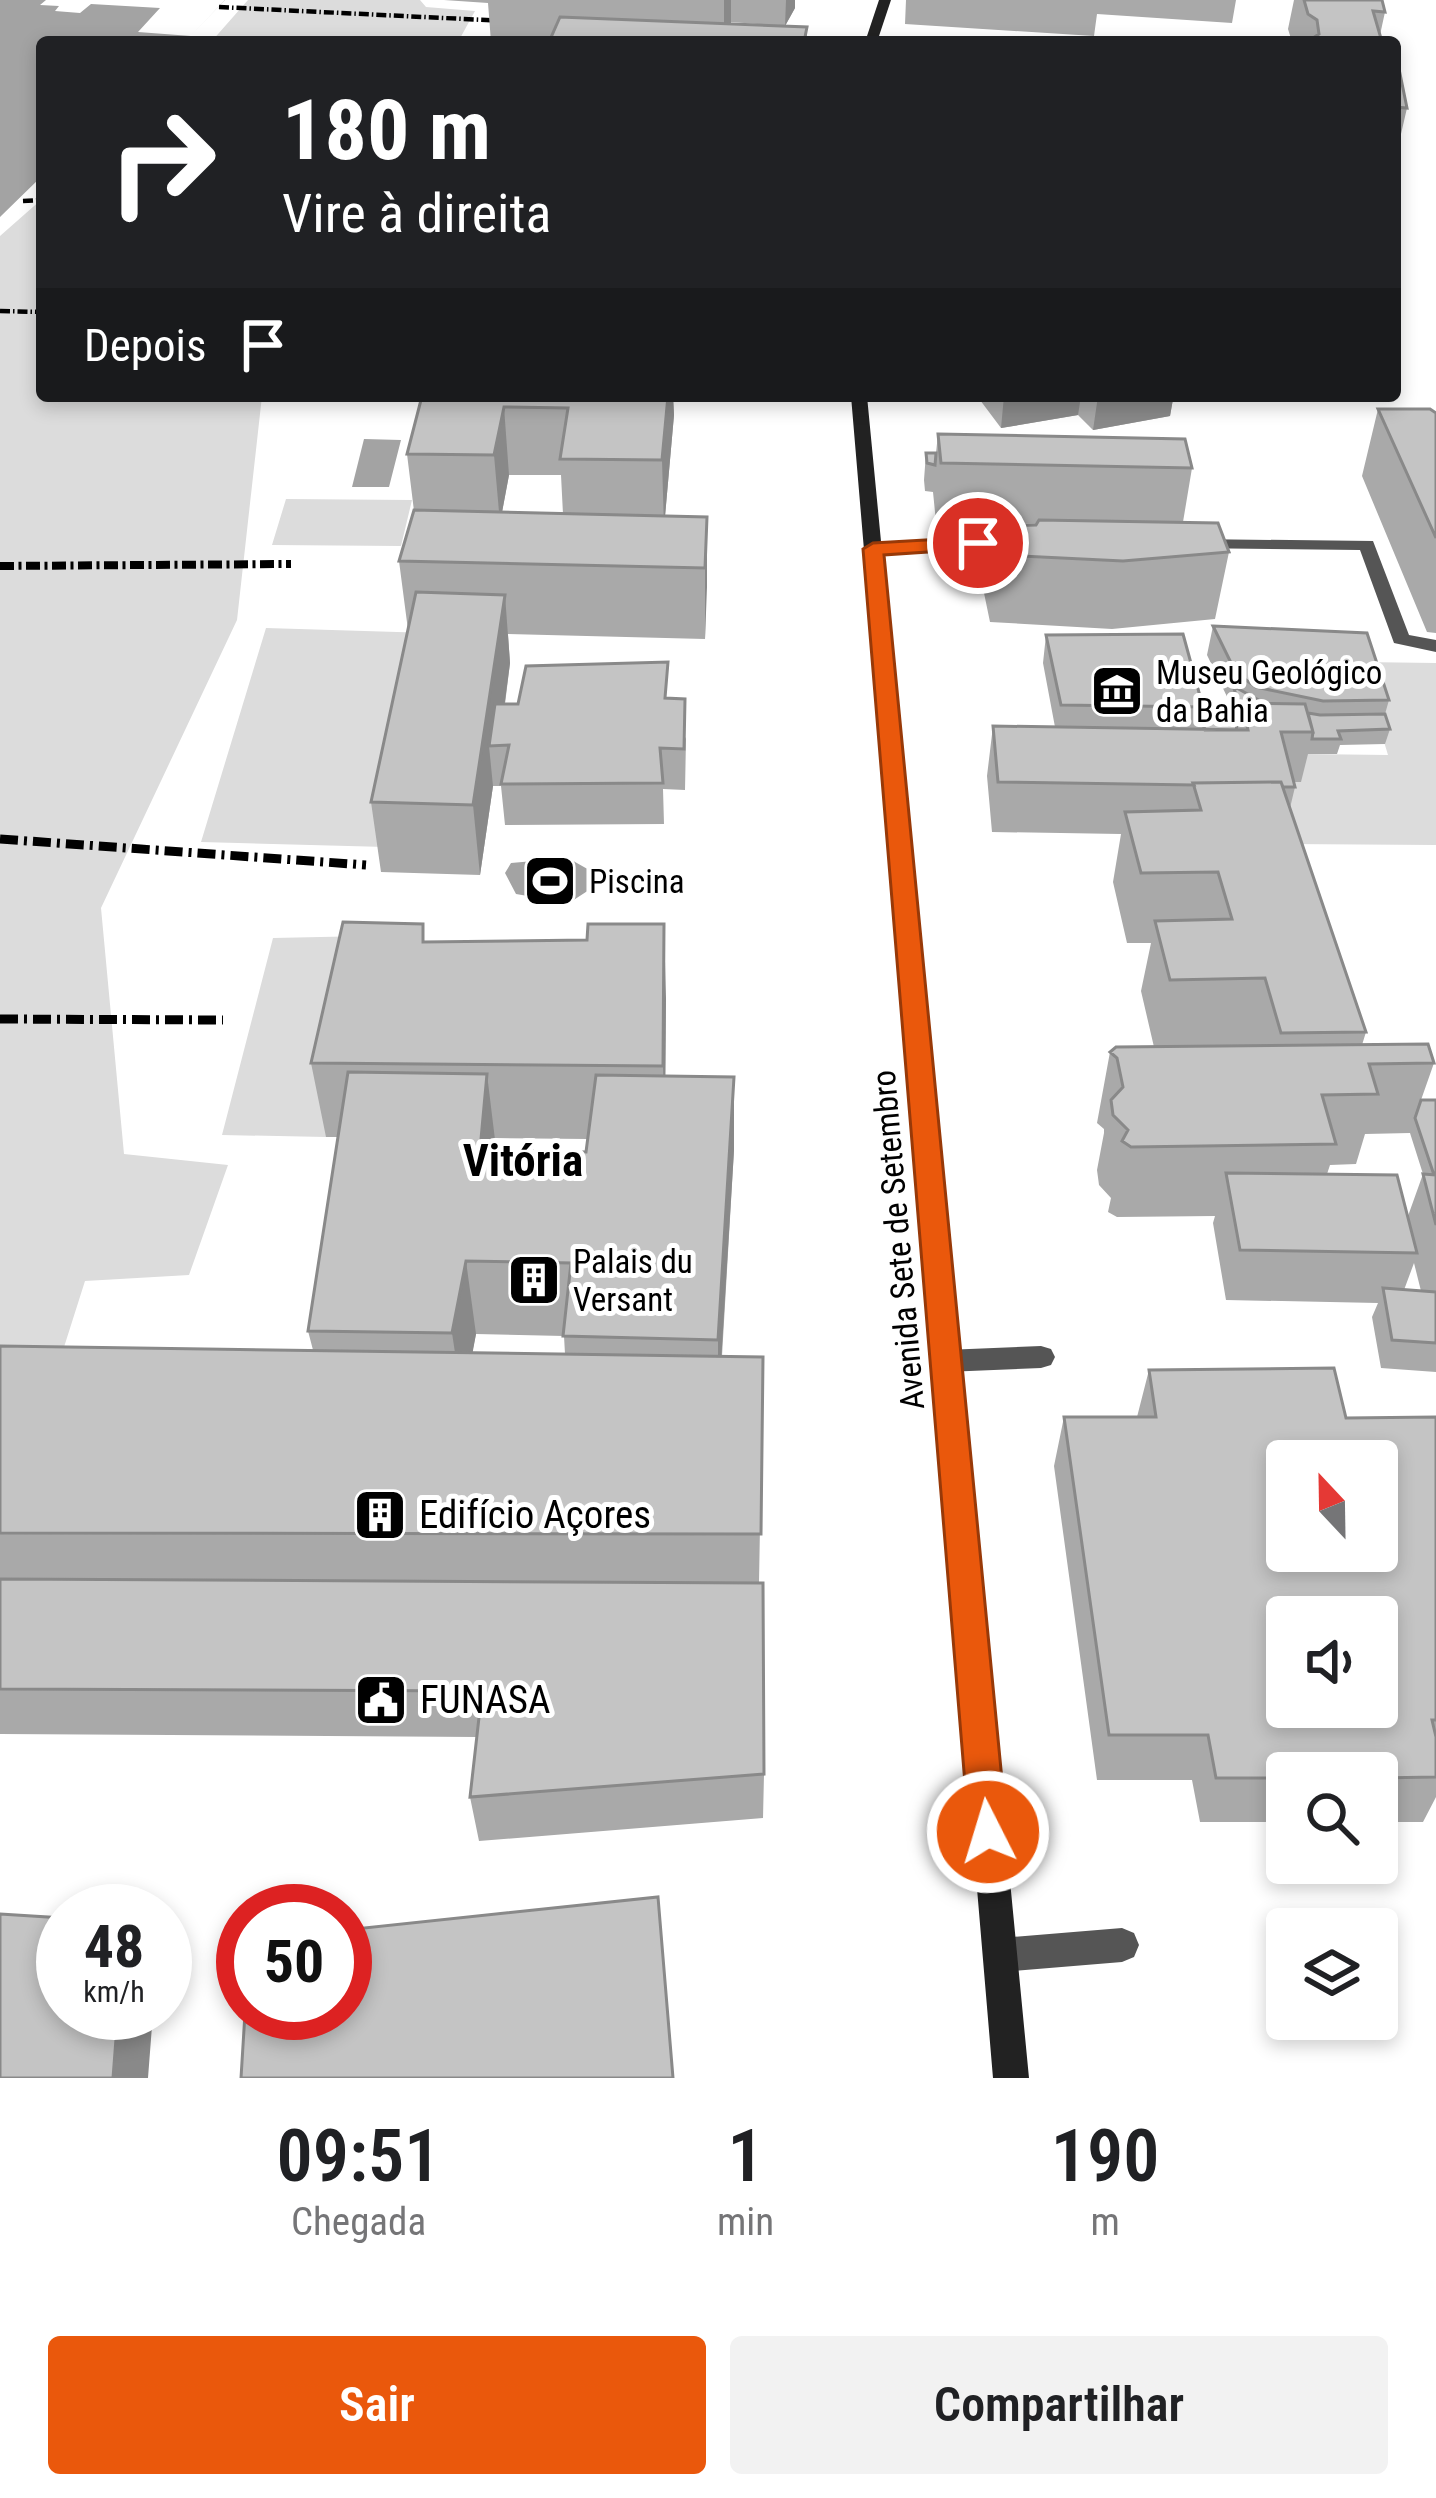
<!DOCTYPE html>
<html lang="pt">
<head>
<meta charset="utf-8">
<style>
  body { margin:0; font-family:"Roboto Condensed",sans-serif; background:#f2f2f2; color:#202124; height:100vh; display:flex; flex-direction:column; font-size:45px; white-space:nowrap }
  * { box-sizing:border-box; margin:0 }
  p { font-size:39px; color:#757577 }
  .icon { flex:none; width:66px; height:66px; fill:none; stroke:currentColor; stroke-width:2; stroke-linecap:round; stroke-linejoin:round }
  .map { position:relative; height:2078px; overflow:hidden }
  .side { display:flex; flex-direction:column; background:#fff; flex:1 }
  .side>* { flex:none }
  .top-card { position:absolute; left:36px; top:36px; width:1365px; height:366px; border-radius:12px; box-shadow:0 6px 18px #0003; background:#202124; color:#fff; overflow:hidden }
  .needle { width:78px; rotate:338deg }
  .controls { position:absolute; left:1266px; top:1440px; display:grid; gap:24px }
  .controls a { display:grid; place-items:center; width:132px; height:132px; border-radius:12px; background:#fff; box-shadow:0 6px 18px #0003; font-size:60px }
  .speed { position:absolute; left:36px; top:1884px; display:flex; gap:24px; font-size:60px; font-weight:700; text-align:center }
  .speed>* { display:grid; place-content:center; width:156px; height:156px; border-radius:50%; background:#fff; box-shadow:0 6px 18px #0003; line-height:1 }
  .speed small { font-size:30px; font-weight:400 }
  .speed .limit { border:18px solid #d22; background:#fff; color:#111 }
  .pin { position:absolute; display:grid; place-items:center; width:102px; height:102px; color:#fff; margin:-51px; border:6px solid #fff; border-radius:50%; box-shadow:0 3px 12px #0007 }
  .me { position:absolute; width:132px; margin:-66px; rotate:355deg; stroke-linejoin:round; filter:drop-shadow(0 0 9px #0008) }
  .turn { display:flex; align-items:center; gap:42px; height:252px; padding:0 48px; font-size:54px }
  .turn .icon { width:156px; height:156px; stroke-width:2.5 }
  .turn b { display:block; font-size:84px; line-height:102px }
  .then { display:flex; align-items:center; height:114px; padding:0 48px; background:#0003; gap:24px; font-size:45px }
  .eta { display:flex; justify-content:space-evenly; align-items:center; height:204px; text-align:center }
  .eta b { font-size:72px; font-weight:600; line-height:84px }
  .button { display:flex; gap:24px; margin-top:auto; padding:24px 48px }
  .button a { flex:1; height:138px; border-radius:12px; background:#ea580c; color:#fff; font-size:48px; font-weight:600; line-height:138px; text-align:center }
  .button a+a { background:#f2f2f2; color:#202124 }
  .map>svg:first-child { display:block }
  .green { fill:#dcdcdc }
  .water { fill:#a3a3a3 }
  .pier { fill:#fff }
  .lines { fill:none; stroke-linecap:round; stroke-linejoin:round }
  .service { fill:#555; fill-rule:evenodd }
  .secondary { fill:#222; fill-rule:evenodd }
  .rail-far2 { stroke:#000; stroke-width:4.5; stroke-dasharray:10 3 1.5 3; stroke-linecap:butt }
  .rail-far1 { stroke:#000; stroke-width:8; stroke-dasharray:14 4.5 3 4.5; stroke-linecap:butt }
  .rail { stroke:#000; stroke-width:9; stroke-dasharray:18 6 3 6; stroke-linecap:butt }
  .wall { fill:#a9a9a9; fill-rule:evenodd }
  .shaded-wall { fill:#898989 }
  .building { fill:#c4c4c4; stroke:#898989; stroke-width:3; fill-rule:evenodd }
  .route { fill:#ea580c; stroke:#983908; stroke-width:3 }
  .labels { text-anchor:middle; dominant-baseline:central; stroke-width:10; stroke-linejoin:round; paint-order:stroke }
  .poi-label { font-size:33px; fill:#000; stroke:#fff; text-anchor:start }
  .street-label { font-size:33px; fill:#000; stroke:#fff }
  .near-poi-label { font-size:39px; fill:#000; stroke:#fff; text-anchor:start }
  .district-label { font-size:45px; font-weight:bold; fill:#000; stroke:#fff }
</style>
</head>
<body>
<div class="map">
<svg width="1436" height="2078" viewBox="0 0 1436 2078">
  <rect width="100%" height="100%" fill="#fff"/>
  <path class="green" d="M248,0h172l6,7 49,4 -17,31h-247z
    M42,199v197h220l-25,224 -136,288 23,246 104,11 -39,110 -104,6 -27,85h-58v-1130z
    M286,499l126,1 -11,46 -129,-1z
    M266,628l164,5 -44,214 -185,-5z
    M1360,662l76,1v182l-150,-1 -19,-65 39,-25 82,1z
    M368,936l-42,201 -104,-2 51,-197z"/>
  <path class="water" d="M0,0h225l-41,42h-142v134l-42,41z
    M364,439l37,1 -12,47h-37z
    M568,858l23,13 -2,19 -20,13 -53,-9 -11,-21 6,-10z"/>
  <path class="pier" d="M46,0h179l-34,36 -53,-4 22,-24 -69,-4 -11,9 -25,-2 4,-5 -19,-1z"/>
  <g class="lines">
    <path class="service" d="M1020,538l6,1v8l-153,8 -9,-6 9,-6z
      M1193,539l180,2 36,94 27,5v12l-42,-9 -34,-93 -173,-2 -3,-4z
      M1041,1346l10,3 4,8 -4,8 -10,3 -96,4 -10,-3 -4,-8 4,-8 10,-3z
      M1122,1928l12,5 5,12 -5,12 -12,5 -122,10 -12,-5 -5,-12 5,-12 12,-5z"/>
    <path class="secondary" d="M879,0h12l-14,42h-12z
      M851,396h16l162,1682h-36z"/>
    <path class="rail-far2" d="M219,7l286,14
      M23,201l19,-1
      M0,311l42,1"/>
    <path class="rail-far1" d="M0,566l291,-2"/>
    <path class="rail" d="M0,839l366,26
      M0,1019l223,1"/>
  </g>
  <path class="wall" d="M444,0h351v8l-10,18 -54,-4v2l76,3v15h-316l-3,-39z
    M906,0h330l-4,23 -135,-9 -3,22 -189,-12z
    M1294,0h88l3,12 -5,23 2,7h-90l-4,-13z
    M1395,59l12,49 -12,52z
    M422,396h251l1,19 -9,101 42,1 -2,122 -197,-5 2,29 -5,41 163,-6 18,41 -1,51 -22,-1 1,35 -159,1 -4,-39h-8l-13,89 -99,-3 -10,-70 37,-172 -9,-69 15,-50 -7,-57zM509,475h52l2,39 -61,-2z
    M977,396h211l-15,3 -3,17 -77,14 -15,-15 -77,13z
    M1378,409l58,4v220l-9,-1 -65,-156z
    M938,434l254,34 -9,54 46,30 -14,67 -103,10 -122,-7 -6,-29 7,-67 46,-2 -101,-2 -3,-30 -8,-1 -1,-11 2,-27h10z
    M1213,626l176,74 -4,14 5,15 -5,15 -45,1 -3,9h-29l-7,28h-7l1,5 -5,21 76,224 -4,13 72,18 -13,37h15v272l-55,-4 -9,-51 6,-14 -152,-3 -13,-77 2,-7 -98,1 -9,-5 3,-14 -12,-13 -2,-15 7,-37v-4l-7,-6 13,-71 44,-5 -13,-56 10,-48h-24l-14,-61 8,-48 -129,-2 -5,-56 6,-50 62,1 -12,-64 3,-28 156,69 29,1 -24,-50zM1365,1134l45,-1 13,41 -15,42 -81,-42 3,-9 26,-1zM1414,1263l7,28 -17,-1z
    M425,942l241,56 -1,78 69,74 -12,206 41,1 -4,226 5,191 -1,44 -284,23 -9,-44 7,-60 -477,-3v-388l313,4 -5,-19 30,-194h-12l-15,-74zM495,1138l93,1 -2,13 -91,-2zM476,1334l88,2 1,18 -93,-1z
    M1149,1370l197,48 90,-1v380l-13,25h-46v-49h-90v49h-87l-8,-42h-95l-43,-314 10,-49h73z"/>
  <path class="shaded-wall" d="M724,0h7v33l-7,9z
    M786,0h9v8l-10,18z
    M668,396h5l1,19 -10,113 -2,-68z
    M1004,396h77l-3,19 -77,13z
    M1098,396h90l-15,3 -3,17 -77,14z
    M504,407l5,68 -9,48 -6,-68z
    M707,517v70l-2,52v-71z
    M505,595l5,68 -11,83h-10l4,40 -13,89 -7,-70z
    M664,924l2,74 -1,142 -2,-74z
    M487,1074l9,74 -8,75 -8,-73z
    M734,1077v73l-16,262v-72z
    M466,1261l10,73 -13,71 -11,-72z
    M118,2013h35l-5,65h-35z"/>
  <path class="building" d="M1304,0h78l3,12 -12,-1 9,31h-72v-2l9,-6 -2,-14 -9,-6z
    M560,17l247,10 -3,15h-255z
    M1395,59h2l10,49 -12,-1z
    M422,396h246l-6,64 -102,-1 8,-51 -64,-1 -10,48 -87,-1z
    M1378,409h52l6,4v125z
    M938,434l247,5 7,29 -251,-5z
    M926,453h10l-1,12 -8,-2z
    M414,510l293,7 -2,51 -306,-7z
    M1039,520l179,3 11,29 -106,9 -125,-6 -7,-29 45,-1z
    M416,592l89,3 -32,210 -102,-3z
    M1213,626l154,7 22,67 -66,1 -67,-14 -20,-14z
    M1183,634l20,73 -142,-2 -15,-70z
    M668,662l-3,36 20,1 -1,50 -24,-1 3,35 -162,1 8,-39 -20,1 6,-42h23l8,-38z
    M1233,686l33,18 -24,-1 -6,27h-31l-4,-11 1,-15 38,1z
    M1242,703l63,1 8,28h-32l14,55h-12l-2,-5 -88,1 1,2 -196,-3 -5,-56 255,4z
    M1308,713l12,2 65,-1 5,15 -52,2 3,8h-29l1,-7z
    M1281,782l85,250 -85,1 -16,-55 -95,2 -15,-59 77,-2 -14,-47 -77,1 -16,-61 76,-2 -8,-27z
    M343,922l80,2v18l164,-2 1,-16h76l-1,142 -352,-3z
    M1428,1044l6,19 -65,1 9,30 -56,1 14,49 -205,3 -9,-6 6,-11 -15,-15 -2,-15 12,-13 -6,-29 -7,-6 6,-5z
    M348,1072l139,2 -7,76 106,2 10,-77 138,2 -16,263 -155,-4 8,-73 -105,-2 -14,72 -144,-2z
    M1421,1100h15v75h-2l-19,-57z
    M1226,1173l171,2 20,78 -177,-3z
    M1423,1174l13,1v50z
    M1383,1288l53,4v51l-44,-3z
    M0,1346l763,11 -2,177 -761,-1z
    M1334,1368l12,50 90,-1v303h-4l4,17v40l-59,1v-5h-90v5h-71l-8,-43h-99l-45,-318h92l-7,-47zM1287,1461h90v90h-90zM1287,1617h90v90h-90z
    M0,1579l763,4 1,191 -294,23 12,-106 -482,-2z
    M658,1897l15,181h-432l4,-65h100v-83z
    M0,1914l63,4v95h55l-5,65h-113z"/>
  <path class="route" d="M978,537l8,2v9l-102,7 123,1277 -6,12 -13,6 -13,-6 -6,-12 -106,-1283 10,-6z"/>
  <defs>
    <g id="museum-square" transform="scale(2.7)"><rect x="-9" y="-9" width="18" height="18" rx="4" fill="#000" stroke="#fff"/><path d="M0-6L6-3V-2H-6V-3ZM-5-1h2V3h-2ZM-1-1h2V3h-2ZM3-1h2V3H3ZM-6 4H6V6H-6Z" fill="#fff"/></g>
    <g id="stadium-square" transform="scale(2.7)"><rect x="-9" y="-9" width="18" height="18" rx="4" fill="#000" stroke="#fff"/><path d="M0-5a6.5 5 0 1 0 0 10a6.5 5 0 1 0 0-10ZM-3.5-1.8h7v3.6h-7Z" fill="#fff"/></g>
    <g id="building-square" transform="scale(2.7)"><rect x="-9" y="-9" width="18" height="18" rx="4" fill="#000" stroke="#fff"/><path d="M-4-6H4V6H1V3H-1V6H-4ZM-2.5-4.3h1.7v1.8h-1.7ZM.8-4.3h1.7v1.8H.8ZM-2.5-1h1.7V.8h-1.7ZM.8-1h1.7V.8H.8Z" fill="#fff"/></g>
    <g id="civic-square" transform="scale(2.7)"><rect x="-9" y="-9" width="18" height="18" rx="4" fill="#000" stroke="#fff"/><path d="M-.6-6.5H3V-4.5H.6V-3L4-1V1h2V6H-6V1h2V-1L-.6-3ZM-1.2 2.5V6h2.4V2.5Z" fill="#fff"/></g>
  </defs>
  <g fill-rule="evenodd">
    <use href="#museum-square" x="1117" y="691"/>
    <use href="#stadium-square" x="550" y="881"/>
    <use href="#building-square" x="534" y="1280"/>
    <use href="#building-square" x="380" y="1515"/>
    <use href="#civic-square" x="381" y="1700"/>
  </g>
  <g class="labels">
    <g class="poi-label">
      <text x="1156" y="672">Museu Geológico<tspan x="1156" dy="38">da Bahia</tspan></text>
      <text x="589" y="881">Piscina</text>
      <text x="573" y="1261">Palais du<tspan x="573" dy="38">Versant</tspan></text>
    </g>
    <g class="street-label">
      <text transform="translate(898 1240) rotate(-95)">Avenida Sete de Setembro</text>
    </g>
    <g class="near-poi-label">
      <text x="419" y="1515">Edifício Açores</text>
      <text x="420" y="1700">FUNASA</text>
    </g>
    <g class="district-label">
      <text x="523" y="1160">Vitória</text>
    </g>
  </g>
</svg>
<div class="controls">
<a><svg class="needle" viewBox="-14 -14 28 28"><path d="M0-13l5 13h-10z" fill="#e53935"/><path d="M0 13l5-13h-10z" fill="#757577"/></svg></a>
<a><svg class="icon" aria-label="sound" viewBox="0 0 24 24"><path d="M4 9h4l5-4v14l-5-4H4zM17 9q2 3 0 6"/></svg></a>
<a><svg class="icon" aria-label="search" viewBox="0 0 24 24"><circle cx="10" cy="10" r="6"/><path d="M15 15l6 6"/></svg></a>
<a><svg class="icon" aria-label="layers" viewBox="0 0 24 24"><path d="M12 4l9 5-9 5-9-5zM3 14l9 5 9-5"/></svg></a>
</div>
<div class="speed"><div>48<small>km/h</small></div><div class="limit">50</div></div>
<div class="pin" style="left:978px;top:543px;background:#d93025"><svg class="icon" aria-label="arrive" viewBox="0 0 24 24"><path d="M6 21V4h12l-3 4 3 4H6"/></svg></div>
<svg class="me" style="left:988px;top:1832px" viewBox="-20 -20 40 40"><circle r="17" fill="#ea580c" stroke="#fff" stroke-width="3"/><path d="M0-11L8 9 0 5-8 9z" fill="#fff"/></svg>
<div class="top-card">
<div class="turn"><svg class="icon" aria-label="right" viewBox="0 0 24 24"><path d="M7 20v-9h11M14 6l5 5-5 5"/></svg><div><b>180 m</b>Vire à direita</div></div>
<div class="then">Depois<svg class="icon" aria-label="arrive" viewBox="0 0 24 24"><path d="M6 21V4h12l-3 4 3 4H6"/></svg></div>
</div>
</div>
<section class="side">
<div class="eta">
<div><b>09:51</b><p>Chegada</p></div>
<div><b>1</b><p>min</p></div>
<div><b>190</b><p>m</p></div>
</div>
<div class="button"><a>Sair</a><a>Compartilhar</a></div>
</section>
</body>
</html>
